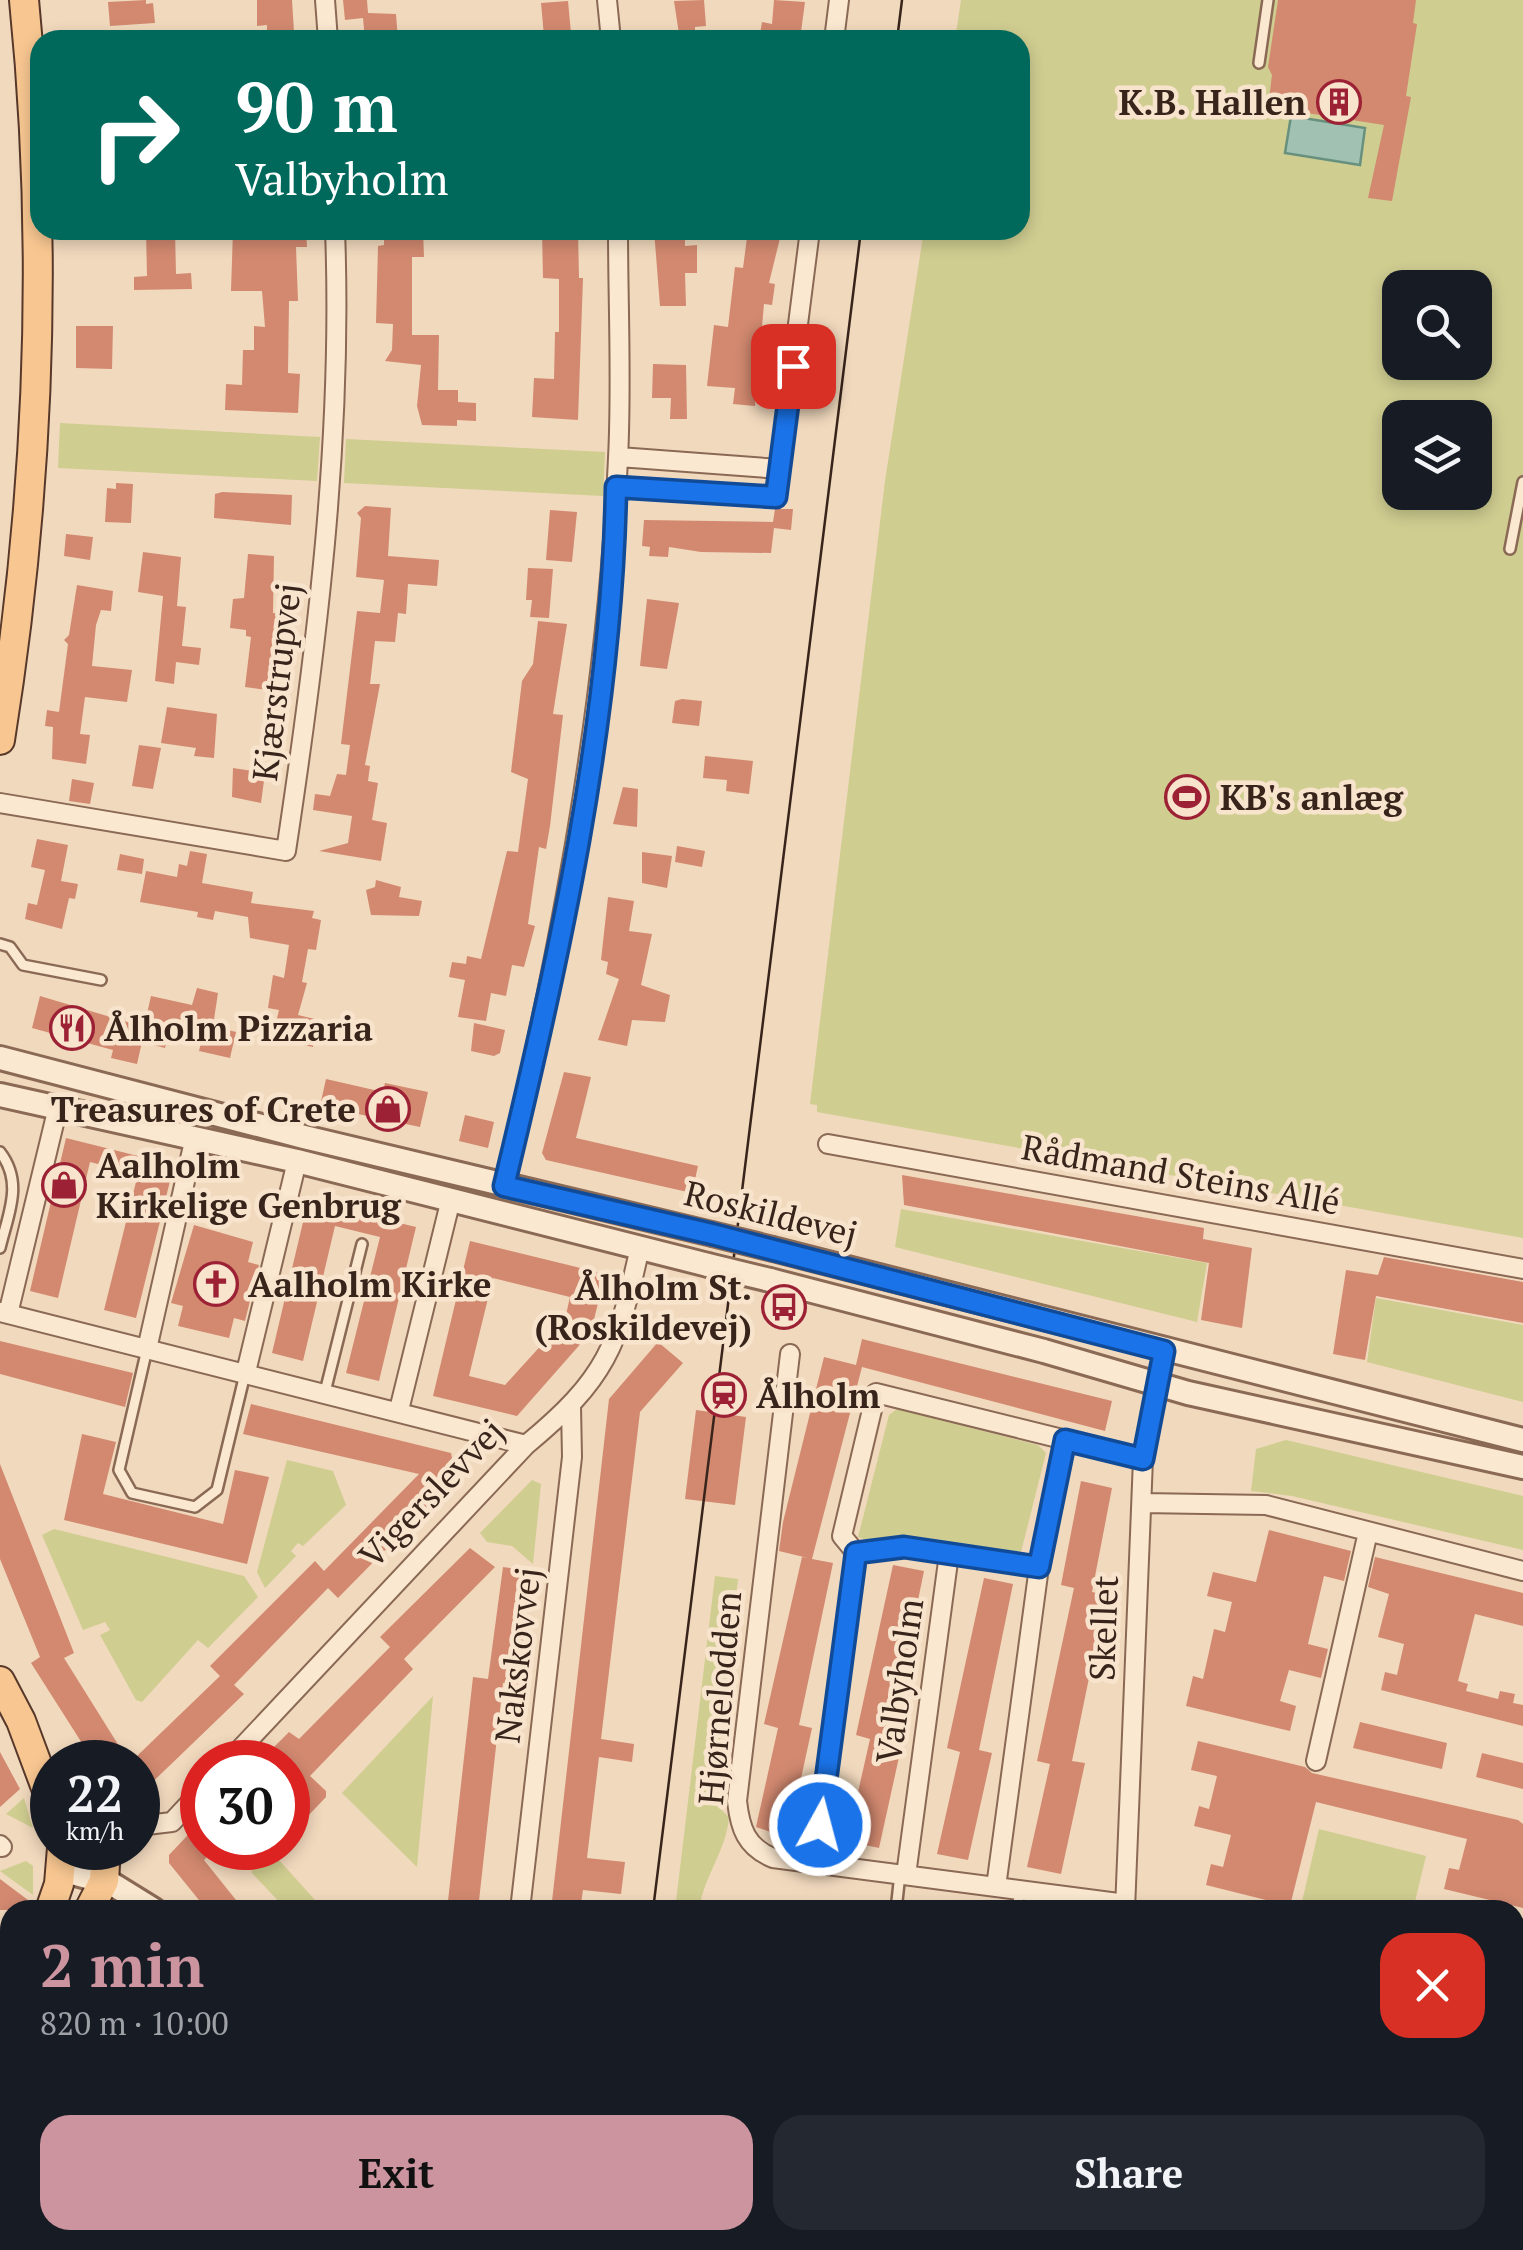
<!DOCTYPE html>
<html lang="en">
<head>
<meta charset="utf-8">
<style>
  body { margin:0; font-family:"PT Serif",serif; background:#242831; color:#f1f3f6; height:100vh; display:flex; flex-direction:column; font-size:38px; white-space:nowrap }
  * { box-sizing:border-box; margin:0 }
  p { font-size:32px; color:#9ea1a6 }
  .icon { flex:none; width:55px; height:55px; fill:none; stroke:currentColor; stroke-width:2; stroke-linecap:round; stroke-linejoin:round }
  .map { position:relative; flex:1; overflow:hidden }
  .panel { position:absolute; left:0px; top:1900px; width:1525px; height:350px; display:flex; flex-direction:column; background:#171b24; border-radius:30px 30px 0 0; box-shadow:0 5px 15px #0003 }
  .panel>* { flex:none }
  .banner { position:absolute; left:30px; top:30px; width:1000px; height:210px; border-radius:30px; box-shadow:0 5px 15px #0003; background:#00695c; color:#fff; overflow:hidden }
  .fabs { position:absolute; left:1382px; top:270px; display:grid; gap:20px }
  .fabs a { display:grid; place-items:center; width:110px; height:110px; border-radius:20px; background:#171b24; box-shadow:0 5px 15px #0003; font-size:50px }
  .speed { position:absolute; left:30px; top:1740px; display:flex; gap:20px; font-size:50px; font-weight:700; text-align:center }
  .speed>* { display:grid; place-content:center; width:130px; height:130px; border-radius:50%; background:#171b24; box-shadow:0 5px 15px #0003; line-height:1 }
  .speed small { font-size:25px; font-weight:400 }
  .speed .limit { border:15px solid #d22; background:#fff; color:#111 }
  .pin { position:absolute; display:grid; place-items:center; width:85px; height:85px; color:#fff; margin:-42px; border-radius:20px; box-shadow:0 5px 15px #0006 }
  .me { position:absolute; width:110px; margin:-55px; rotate:7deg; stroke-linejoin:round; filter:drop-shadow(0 0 8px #0008) }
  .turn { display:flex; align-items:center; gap:35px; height:210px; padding:0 40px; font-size:45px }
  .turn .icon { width:130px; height:130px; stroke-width:2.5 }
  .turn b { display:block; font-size:70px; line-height:85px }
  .round { display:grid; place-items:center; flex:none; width:105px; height:105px; border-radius:30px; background:#242831 }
  .head { display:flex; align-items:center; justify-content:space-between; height:170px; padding:0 40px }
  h1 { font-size:60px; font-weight:800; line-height:75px; color:#cb949f }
  .primary-button { display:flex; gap:20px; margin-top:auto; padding:20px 40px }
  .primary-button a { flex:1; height:115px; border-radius:30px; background:#cb949f; color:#111; font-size:40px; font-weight:800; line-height:115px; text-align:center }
  .primary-button a+a { background:#242831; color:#f1f3f6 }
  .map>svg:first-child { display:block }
  .green { fill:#cfcd90; fill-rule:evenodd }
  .water { fill:#a1c2b3; stroke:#68907f; stroke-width:2.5 }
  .building { fill:#d28970; fill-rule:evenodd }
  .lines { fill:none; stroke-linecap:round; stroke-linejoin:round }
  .service-casing { stroke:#8a6955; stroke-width:14 }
  .minor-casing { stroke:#8a6955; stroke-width:22 }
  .tertiary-casing { stroke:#8a6955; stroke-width:28 }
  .primary-casing { stroke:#57382a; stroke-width:32 }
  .service { stroke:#fbe8d0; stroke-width:9 }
  .minor { stroke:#fbe8d0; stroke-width:18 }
  .tertiary { stroke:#fbe8d0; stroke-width:22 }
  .primary { stroke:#f8c791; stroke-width:28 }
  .tram { stroke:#38241b; stroke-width:2.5 }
  .tertiary-bridge-casing { stroke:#8a6955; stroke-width:28; stroke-linecap:butt }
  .tertiary-bridge { stroke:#fbe8d0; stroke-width:22 }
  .route-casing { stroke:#114b97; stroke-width:25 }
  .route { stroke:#1a73e8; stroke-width:18 }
  .labels { text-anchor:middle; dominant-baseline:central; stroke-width:9; stroke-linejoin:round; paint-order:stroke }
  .poi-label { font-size:35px; font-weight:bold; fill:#38241b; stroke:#f8e4cd; text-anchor:start }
  .street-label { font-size:35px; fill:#38241b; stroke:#f8e4cd }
</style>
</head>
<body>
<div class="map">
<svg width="1523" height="2250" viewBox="0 0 1523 2250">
  <rect width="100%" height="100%" fill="#f1d9bd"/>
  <path class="green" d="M961,0h562v1238l-706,-126v-7l-7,-1 75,-623 39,-251h96v-190h-65zM1400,288h75v74h-75zM1400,418h75v74h-75z
    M60,423l260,14 -3,44 -259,-13z
    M346,439l259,13 -2,44 -259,-13z
    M901,1209l306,54 -10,59 -302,-75z
    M1376,1298l147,27v77l-156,-40z
    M897,1409l141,36 8,8 -25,99 -114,-15 -41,3 -8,-3 31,-122z
    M1286,1440l237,56v54l-231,-54 -41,-5 5,-42z
    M287,1460l46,11 13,34 -43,41 -5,-3 -7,8 5,5 -31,32 -8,-16z
    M532,1480l9,4 -8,80 -21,-18 -25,-4 -7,-9z
    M54,1529l190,47 14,21 -50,51 -10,-8 -56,62 -6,-2 -36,-65 10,-5 -5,-8 -22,8 -41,-95z
    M715,1576l23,3 -25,223 16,15c-3,35 -25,58 -30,93h-24z
    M433,1696l-16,171 -75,-74z
    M24,1798l9,30 -27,-14z
    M1319,1829l107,27 -13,54h-113z
    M270,1850l54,60h-37l-36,-38z
    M26,1861l7,5v29l-33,-24z
    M1520,2107l3,143h-39l3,-10h28l4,-93 -4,-1z"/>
  <path class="water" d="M1291,116l74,12 -5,37 -75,-12z"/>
  <path class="building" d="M146,0v4l7,-1 2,20 -45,3 -2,-24z
    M257,0h35l2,32 -27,2v-9l-10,1z
    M343,0h24l1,13 28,1 2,26h-33l-2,-22 -18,2z
    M704,0l2,26 -11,1v6l-16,1 -5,-33z
    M774,0l31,2 -4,30h-7l-1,6 -34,2 3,-18 10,2z
    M1278,0h138l-3,23 4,1 -11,72 5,1 -19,104 -24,-3 16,-73 -116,-18 4,-32 -4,-8z
    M568,1l3,32 -27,3 -3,-33z
    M146,230h29l1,44 15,-1 1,16 -58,1v-13l13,-1z
    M233,230h73l1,17h-11l2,54h-9l-1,72 12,1 -2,39 -73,-3 1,-26 16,1 1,-35h11v-24l11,1 -3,-36h-31z
    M384,230h39l1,27h-12v78h27l-1,55h20v12l18,1v18l-19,-1v6l-35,-1 -5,-19 4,-41 -36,-4 7,-11 1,-26 -17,-1 2,-77 6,-1z
    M542,230h36l1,48h4l-5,142 -46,-3 2,-39 20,1 1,-47h4v-53l-16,-1z
    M654,230h31v16l12,-1v28h-12l1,33h-26z
    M748,230h34l-13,53 6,1 -3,21 -8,-1 -9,102 -22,-2 2,-16 -28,-2 7,-61 14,2 7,-60 8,1z
    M76,326h37l-1,43 -36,-1z
    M653,364l33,1 1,54h-17l1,-21h-19z
    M116,483l17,1 -2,39 -26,-1 2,-34 9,1z
    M222,492l70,3 -1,30 -77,-7 1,-24z
    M365,506l26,2 -3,48 51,4 -2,26 -29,-2 -2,30 -8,-1 -3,29 -20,-1 -5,43h10l-15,81 5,1 -2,15 10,2 -6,37 15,3 -6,38 -62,-10 29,-8 4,-27 -39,-6 2,-16 15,2 7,-22 9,1 4,-30 -9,-1 16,-133 23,2 4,-33 -28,-3 5,-59 -4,-5z
    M775,509h18l-2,21 -17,-2 -3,25 -70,-1 -32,-5 -1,10 -19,-1 1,-9 -8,-1 2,-26 129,2z
    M550,510l27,2 -5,50 -26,-2z
    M66,534l27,3 -3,23 -26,-4z
    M143,552l38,5 -4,49 9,1 -4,39 19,2 -2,17 -23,-3 -2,22 -19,-3 8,-85 -25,-4z
    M248,554l26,2 -1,57 11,1 -9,77 -30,-4 6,-50 -5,-1v-6l-16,-2 3,-29 11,-1z
    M528,568l25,1 -4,49 -19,-1 2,-17h-6z
    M77,585l36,6 -2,20 -10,-1 -5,15 -4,41 40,4 -5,32 -42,-5 -5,37 10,1 -4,29 -34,-5 1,-32 -8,-1 2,-16 12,2 9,-68 -4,-4 5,-5z
    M647,599l32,4 -12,66 -27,-3z
    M538,621l29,3 -14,90 10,1 -13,111 -4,23 -7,-2 -11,77 7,2 -11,41 -12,-2 -6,31 -15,-3 -5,28 -28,-4 7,-37 -16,-3 3,-15 14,2 1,-8 14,3 26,-108 11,1 10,-73 -17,-7 11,-91 11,-17z
    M682,699l20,2 -3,25 -27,-3 3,-22z
    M167,707l50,7 -3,44 -20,-2 2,-8 -35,-5z
    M139,745l22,3 -8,41 -21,-3z
    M705,756l48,5 -4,33 -23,-3 1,-11 -24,-2z
    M233,768l32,5 -4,30 -29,-6z
    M72,779l22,4 -4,21 -21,-3z
    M623,787l15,2 -1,38 -24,-3z
    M37,839l31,6 -7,36 17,3 -3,15 -6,-1 -7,31 -37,-10 3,-16 9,2 8,-35 -14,-3z
    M677,846l28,5 -3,16 -27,-5z
    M190,851l17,3 -5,29 51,9 -2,11 63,8 -2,7 9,2 -5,30 -8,-1 -6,33 5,1 -9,32 21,5 -6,27 -28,-6 2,-7 -13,-3 5,-21 -11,-2 5,-33 11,3 5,-33 -39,-7 -2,-21 -33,-6 -2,9 -16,-3 1,-5 -58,-10 6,-31 31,6 2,-13 8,2z
    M642,852l30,4 -5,32 -25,-5z
    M120,854l24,5 -2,15 -25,-4z
    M376,880l25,7 -2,10 23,4 -3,15 -48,-1 -5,-25 9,-3z
    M608,897l26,4 -5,30 23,3 -11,51 29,10 -5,27 -33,-2 -5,26 -29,-6 21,-61 -13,-5 2,-12 -7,-2z
    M197,988l21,5 -5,33 23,6 -6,26 -31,-7 5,-20 -33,-8 -6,25 -23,-6 -5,22 -26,-6 2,-8 -81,-22 8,-32 104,31 7,-31 41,9z
    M474,1023l31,7 -5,23 -6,3 -23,-5z
    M564,1072l27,5 -15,61 122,28 -6,27 -146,-33 -4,-7z
    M326,1079l57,13 2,-9 43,9 -8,35 -100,-21z
    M465,1115l29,7 -6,26 -29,-7z
    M66,1138l108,27 -38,153 -32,-8 34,-136 -48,-12 -32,136 -28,-7z
    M902,1175l302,53 -1,11 49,9 -10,80 -41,-8 8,-57 -305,-58z
    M308,1201l108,26 -37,154 -33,-8 34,-136 -45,-11 -32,135 -31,-8z
    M194,1225l59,17 -5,20 11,3 -14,56 -11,-3 -5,20 -51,-12 5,-20 -12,-3z
    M470,1241l135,33 -14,58 -74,84 -84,-20zM493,1278l77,19 -5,22 -60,66 -36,-9z
    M1384,1257l139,25v41l-147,-27 -11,64 -32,-6 13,-84 32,5z
    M862,1339l250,62 -7,30 -243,-64 -50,192 21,4 -34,162 13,3 -24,110 -32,-11 22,-99 -14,-4 38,-167 6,1 -29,-7 4,-29 41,-165 32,8z
    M0,1341l133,32 -8,34 -125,-33z
    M658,1342l25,21 -43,49 -39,327 33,5 -2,18 -33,-5 -12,101 38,4 -4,32 -38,-4 -3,20h-29l58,-511z
    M251,1404l200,49 5,25 -118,120 -10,-10 -94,97 10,9 -106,102v-41l82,-79 -10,-10 105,-105 9,10 95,-97 -176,-40z
    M696,1410l50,7 -11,88 -50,-6z
    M82,1434l34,8 -13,52 120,30 12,-54 34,7 -22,87 -183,-44z
    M0,1464l74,189 -10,5 65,104h-35l-63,-99 9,-6 -40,-98z
    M1081,1481l31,7 -20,104 14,3 -34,166 13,2 -24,111 -34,-7 23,-103 -13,-3 37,-173 -13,-3z
    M1269,1530l82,21 -7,30 -20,-5 -16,68 20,5 -7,29 -32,-8 -9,31 16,5 -6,25 -104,-25 7,-30 10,3 11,-50 11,3 7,-30 -25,-6 6,-24 43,10z
    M470,1548l25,19 -91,92 9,10 -103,107 16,15v6l-38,40v-75h-29l30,-30 10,7 91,-92 -10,-10z
    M1375,1557l148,36v33l-48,-12 -17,67 10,3 -2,7 32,8 2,-8 15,3 -2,9 10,2v21l-142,-36 4,-18 12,3 7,-31 -26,-7 11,-43 -21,-7z
    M893,1565l31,6 -34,165 13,3 -24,109 -32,-7 23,-102 -14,-4z
    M503,1567l29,4 -14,114 -15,-2 -25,227h-31l26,-233 15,2z
    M984,1578l29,6 -34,166 13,3 -24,107 -31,-6 23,-102 -13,-4z
    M1360,1722l87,21 -5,26 -89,-21z
    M1198,1741l107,26 7,6 206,47 5,4v84l-79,-19 5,-21 10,2 8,-31 -151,-37 -26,104 -84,-21 5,-21 12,3 8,-32 -37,-9 5,-20 10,3 8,-33 -26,-6z
    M0,1752l20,37 -20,18z
    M1482,1753l41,10v26l-47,-12z
    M202,1820v28h14l-12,12 40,50h-37l-38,-47v-8z
    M0,1879l28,21 -8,10h-20z"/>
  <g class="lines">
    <g class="service-casing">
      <path id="service" d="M1259,63l9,-63
        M1510,549l13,-67
        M0,944l10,3 13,18 78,15
        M0,1152c24,31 8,62 0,96
        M147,1349l-28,121 13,23 63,14 22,-17 28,-116
        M325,1392l37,-148
        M896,1910l4,-36
        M1017,1910l3,-20
        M0,1933l10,8
        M0,2016l2,2"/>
    </g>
    <g class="minor-casing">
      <path id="minor" d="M325,0l3,40
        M607,0l4,40
        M834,40l5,-40
        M619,457l161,12
        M616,487l160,10 34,-267
        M0,803l286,48c31,-205 57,-413 49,-621
        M828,1144l695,125
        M504,1186c57,-240 103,-481 114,-728 4,-75 0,-152 0,-228
        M0,1312l526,133
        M8,1314l50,-207
        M147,1349l48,-212
        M790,1354l-53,447c3,27 9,46 36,57l353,46
        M246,1372l51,-211
        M399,1410l52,-211
        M1142,1503l124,2 257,66
        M856,1553l48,-6 135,20
        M1316,1761l52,-229
        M228,1762l298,-317c80,-66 92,-98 114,-198
        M138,1826l34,-4 30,-32
        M0,1845l2,2
        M815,1864l41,-311 -14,-17 34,-143 267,66
        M906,1875l43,-321
        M996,1887l43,-320 26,-127
        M520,1910l52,-453 -1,-50
        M1125,1910l18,-451 21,-108
        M181,2240l9,10
        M1274,2240l41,10
        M46,2250l10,-10
        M940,2250l23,-10
        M1112,2250v-10
        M1457,2250l3,-10"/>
    </g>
    <g class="tertiary-casing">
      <path id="tertiary" d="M0,1058l304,79 408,97
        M0,1095l297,66 411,104
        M773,1249l750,191
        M770,1280l274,71 144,42 335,74
        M61,1870l51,14 42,26
        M485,2240l14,10"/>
    </g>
    <g class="primary-casing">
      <path id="primary" d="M0,740c39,-244 49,-494 24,-740
        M0,1681l21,40 31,83
        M50,1910l9,-26 3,-36
        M89,1910l15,-29 2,-33
        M0,1969l10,-11"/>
    </g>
    <use href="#service" class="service"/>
    <use href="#minor" class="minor"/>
    <use href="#tertiary" class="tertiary"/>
    <use href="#primary" class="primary"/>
    <path class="tram" d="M897,40l5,-40
      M653,1910l208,-1680
      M610,2250l2,-10"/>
    <g class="tertiary-bridge-casing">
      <path id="tertiary-bridge" d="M712,1234l61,15
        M708,1265l62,15"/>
    </g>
    <use href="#tertiary-bridge" class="tertiary-bridge"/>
  </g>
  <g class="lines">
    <g class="route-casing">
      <path id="route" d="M793,366l-17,131 -160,-10c-4,235 -57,472 -112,699l208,48 452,117 -21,108 -78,-19 -26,127 -135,-20 -48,6 -36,272"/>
    </g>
    <use href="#route" class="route"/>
  </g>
  <defs>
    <g id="building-ring" transform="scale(2.25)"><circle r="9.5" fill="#f8e4cd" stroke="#9d2135" stroke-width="1.5"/><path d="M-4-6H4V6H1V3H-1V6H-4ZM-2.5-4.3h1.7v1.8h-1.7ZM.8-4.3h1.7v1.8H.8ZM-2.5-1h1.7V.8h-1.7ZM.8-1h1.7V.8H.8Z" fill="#9d2135"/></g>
    <g id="stadium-ring" transform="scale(2.25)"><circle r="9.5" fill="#f8e4cd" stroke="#9d2135" stroke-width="1.5"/><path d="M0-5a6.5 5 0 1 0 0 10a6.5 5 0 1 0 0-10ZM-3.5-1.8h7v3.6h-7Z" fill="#9d2135"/></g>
    <g id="restaurant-ring" transform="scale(2.25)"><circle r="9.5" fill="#f8e4cd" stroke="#9d2135" stroke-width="1.5"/><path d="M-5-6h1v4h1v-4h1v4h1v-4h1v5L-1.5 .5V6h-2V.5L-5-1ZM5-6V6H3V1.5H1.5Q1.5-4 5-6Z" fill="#9d2135"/></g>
    <g id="shop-ring" transform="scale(2.25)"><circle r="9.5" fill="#f8e4cd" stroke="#9d2135" stroke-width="1.5"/><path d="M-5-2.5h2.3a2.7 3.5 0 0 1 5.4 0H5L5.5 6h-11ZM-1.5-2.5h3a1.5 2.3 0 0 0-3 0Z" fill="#9d2135"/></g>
    <g id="church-ring" transform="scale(2.25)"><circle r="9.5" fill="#f8e4cd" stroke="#9d2135" stroke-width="1.5"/><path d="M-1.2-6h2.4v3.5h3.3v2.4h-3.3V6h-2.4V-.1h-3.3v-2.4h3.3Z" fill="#9d2135"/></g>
    <g id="bus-ring" transform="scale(2.25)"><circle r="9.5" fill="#f8e4cd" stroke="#9d2135" stroke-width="1.5"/><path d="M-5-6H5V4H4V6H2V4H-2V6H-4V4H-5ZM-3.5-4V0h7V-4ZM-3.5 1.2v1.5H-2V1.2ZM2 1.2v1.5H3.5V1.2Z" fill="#9d2135"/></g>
    <g id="station-ring" transform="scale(2.25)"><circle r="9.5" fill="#f8e4cd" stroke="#9d2135" stroke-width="1.5"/><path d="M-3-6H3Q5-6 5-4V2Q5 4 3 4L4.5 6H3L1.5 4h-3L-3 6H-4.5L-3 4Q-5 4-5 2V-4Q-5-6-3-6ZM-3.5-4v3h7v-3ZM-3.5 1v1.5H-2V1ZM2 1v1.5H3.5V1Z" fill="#9d2135"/></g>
  </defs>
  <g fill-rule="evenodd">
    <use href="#building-ring" x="1339" y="102"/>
    <use href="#stadium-ring" x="1187" y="797"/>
    <use href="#restaurant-ring" x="72" y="1028"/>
    <use href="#shop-ring" x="388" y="1109"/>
    <use href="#shop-ring" x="64" y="1185"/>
    <use href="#church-ring" x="216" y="1284"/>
    <use href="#bus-ring" x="784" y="1307"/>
    <use href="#station-ring" x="724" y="1395"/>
  </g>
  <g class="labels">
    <g class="poi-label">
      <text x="1306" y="102" text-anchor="end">K.B. Hallen</text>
      <text x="1220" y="797">KB's anlæg</text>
      <text x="104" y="1028">Ålholm Pizzaria</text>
      <text x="356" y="1109" text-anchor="end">Treasures of Crete</text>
      <text x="96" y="1165">Aalholm<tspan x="96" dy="40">Kirkelige Genbrug</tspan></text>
      <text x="248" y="1284">Aalholm Kirke</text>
      <text x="752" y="1287" text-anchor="end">Ålholm St.<tspan x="752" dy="40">(Roskildevej)</tspan></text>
      <text x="756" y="1395">Ålholm</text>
    </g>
    <g class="street-label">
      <text transform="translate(276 682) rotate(-83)">Kjærstrupvej</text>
      <text transform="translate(1181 1174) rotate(10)">Rådmand Steins Allé</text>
      <text transform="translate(771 1213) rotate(14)">Roskildevej</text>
      <text transform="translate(431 1493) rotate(-46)">Vigerslevvej</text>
      <text transform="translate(1103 1628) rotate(-88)">Skellet</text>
      <text transform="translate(517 1655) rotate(-83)">Nakskovvej</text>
      <text transform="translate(899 1681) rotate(-82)">Valbyholm</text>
      <text transform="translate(719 1698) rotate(-85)">Hjørnelodden</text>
    </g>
  </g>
</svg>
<div class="fabs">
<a><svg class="icon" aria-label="search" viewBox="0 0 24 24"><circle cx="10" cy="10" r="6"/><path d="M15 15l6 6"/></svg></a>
<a><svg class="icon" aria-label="layers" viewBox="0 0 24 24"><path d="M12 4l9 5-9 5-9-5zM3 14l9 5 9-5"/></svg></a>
</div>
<div class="speed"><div>22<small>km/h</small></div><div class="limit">30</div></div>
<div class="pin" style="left:793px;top:366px;background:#d93025"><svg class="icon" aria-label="arrive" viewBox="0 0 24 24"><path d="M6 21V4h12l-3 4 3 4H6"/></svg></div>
<svg class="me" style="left:820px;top:1825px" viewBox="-20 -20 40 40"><circle r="17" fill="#1a73e8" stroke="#fff" stroke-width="3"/><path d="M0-11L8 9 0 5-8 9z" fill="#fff"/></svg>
<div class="banner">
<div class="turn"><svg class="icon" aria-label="right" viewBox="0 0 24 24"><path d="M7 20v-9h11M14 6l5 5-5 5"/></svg><div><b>90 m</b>Valbyholm</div></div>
</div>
<section class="panel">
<div class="head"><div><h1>2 min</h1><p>820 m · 10:00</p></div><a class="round" style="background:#d93025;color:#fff"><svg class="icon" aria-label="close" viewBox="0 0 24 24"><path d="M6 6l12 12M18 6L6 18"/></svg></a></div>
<div class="primary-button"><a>Exit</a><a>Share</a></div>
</section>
</div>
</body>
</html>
